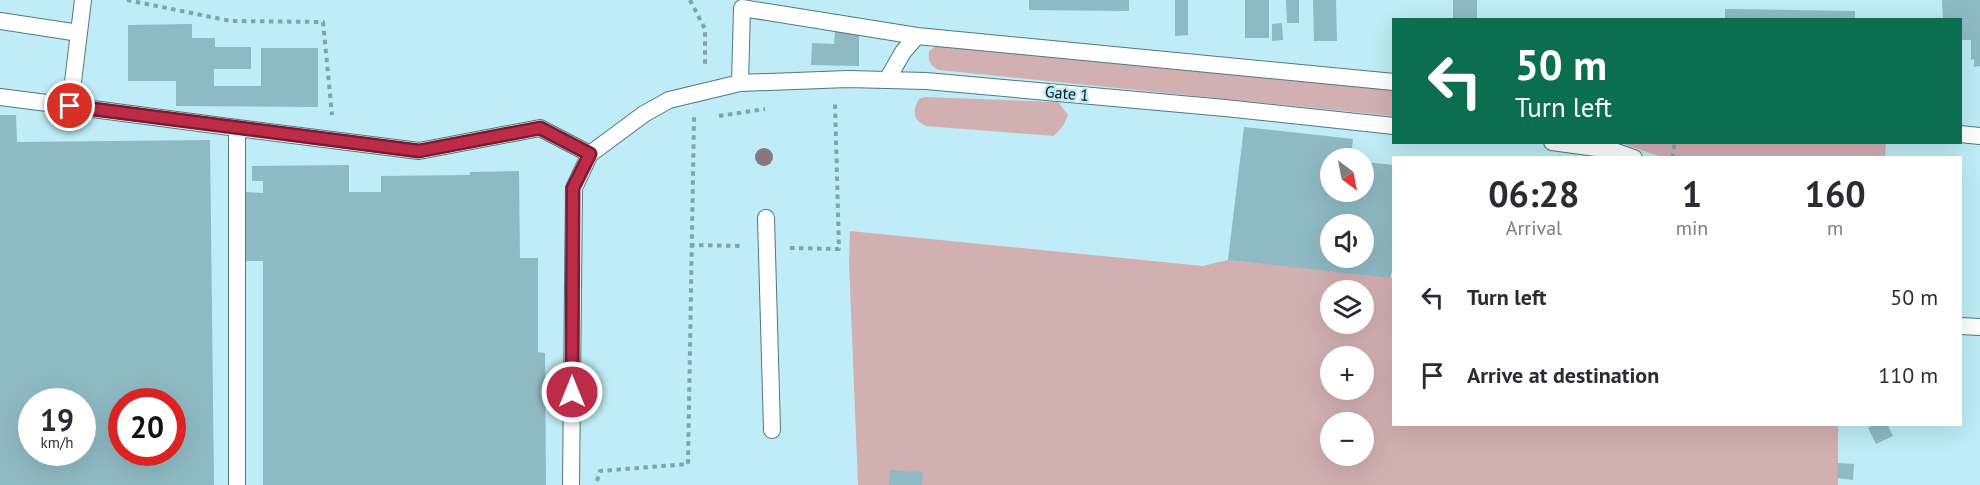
<!DOCTYPE html>
<html lang="en">
<head>
<meta charset="utf-8">
<style>
  body { margin:0; font-family:"PT Sans",sans-serif; background:#f2f2f3; color:#2b2b33; height:100vh; display:flex; flex-direction:column; font-size:22px; white-space:nowrap }
  * { box-sizing:border-box; margin:0 }
  p { font-size:20px; color:#7c7c81 }
  .icon { flex:none; width:33px; height:33px; fill:none; stroke:currentColor; stroke-width:2; stroke-linecap:round; stroke-linejoin:round }
  .map { position:relative; flex:1; overflow:hidden }
  .sheet { position:absolute; left:1392px; top:156px; width:570px; height:270px; display:flex; flex-direction:column; background:#fff; border-radius:0px; box-shadow:0 6px 24px #0002 }
  .sheet>* { flex:none }
  .guide { position:absolute; left:1392px; top:18px; width:570px; height:126px; border-radius:0px; box-shadow:0 6px 24px #0002; background:#0b6e4f; color:#fff; overflow:hidden }
  .needle { width:39px; rotate:148deg }
  .controls { position:absolute; left:1320px; top:148px; display:grid; gap:12px }
  .controls a { display:grid; place-items:center; width:54px; height:54px; border-radius:50%; background:#fff; box-shadow:0 6px 24px #0002; font-size:30px }
  .speed { position:absolute; left:18px; top:388px; display:flex; gap:12px; font-size:30px; font-weight:700; text-align:center }
  .speed>* { display:grid; place-content:center; width:78px; height:78px; border-radius:50%; background:#fff; box-shadow:0 6px 24px #0002; line-height:1 }
  .speed small { font-size:15px; font-weight:400 }
  .speed .limit { border:9px solid #d22; background:#fff; color:#111 }
  .pin { position:absolute; display:grid; place-items:center; width:51px; height:51px; color:#fff; margin:-26px; border:3px solid #fff; border-radius:50%; box-shadow:0 2px 6px #0007 }
  .me { position:absolute; width:66px; margin:-33px; rotate:0deg; stroke-linejoin:round; filter:drop-shadow(0 0 4px #0008) }
  .turn { display:flex; align-items:center; gap:21px; height:126px; padding:0 24px; font-size:27px }
  .turn .icon { width:78px; height:78px; stroke-width:2.5 }
  .turn b { display:block; font-size:42px; line-height:51px }
  .eta { display:flex; justify-content:space-evenly; align-items:center; height:102px; text-align:center }
  .eta b { font-size:36px; font-weight:700; line-height:42px }
  ul { padding:0; list-style:none }
  li { display:flex; align-items:center; gap:18px; height:78px; padding:0 24px }
  li div { flex:1 }
  li b { display:block; font-size:22px }
  li em { font-style:normal }
  .map>svg:first-child { display:block }
  .green { fill:#d2afb1; fill-rule:evenodd }
  .building { fill:#8fbac4; fill-rule:evenodd }
  .lines { fill:none; stroke-linecap:round; stroke-linejoin:round }
  .service-casing { stroke:#4f7982; stroke-width:18 }
  .path { stroke:#81a4ac; stroke-width:4; stroke-dasharray:4.5 4.5; stroke-linecap:butt }
  .service { stroke:#fff; stroke-width:16 }
  .tree { fill:#867781 }
  .route-casing { stroke:#7a1c2e; stroke-width:15 }
  .route { stroke:#bc2b47; stroke-width:10 }
  .labels { text-anchor:middle; dominant-baseline:central; stroke-width:5; stroke-linejoin:round; paint-order:stroke }
  .street-label { font-size:16px; fill:#031215; stroke:#bfecf6 }
</style>
</head>
<body>
<div class="map">
<svg width="1980" height="485" viewBox="0 0 1980 485">
  <rect width="100%" height="100%" fill="#bfecf6"/>
  <path class="green" d="M939,44l454,45v27l-454,-46c-9,-4 -11,-9 -10,-19z
    M925,97l133,5 10,13 -5,11 -9,10 -128,-10c-13,-5 -14,-16 -7,-27z
    M1621,143h265l-1,15 -223,-1z
    M850,231l353,35 25,-6 165,18 1,146 444,1v60h-980l-9,-223zM1330,291h34v33h-34zM1330,357h34v33h-34zM1330,423h34v33h-34z"/>
  <path class="building" d="M1029,0h100v11l-100,-1z
    M1175,0h13v35l-13,1z
    M1245,0h24v38h-24z
    M1286,0h13v23h-12z
    M1313,0h23l1,41h-23z
    M1453,0h24v20h-24z
    M1942,0h38v66l-6,1v-8l-3,1v-20h-11v-20h-17z
    M1725,9l130,2v9h-130z
    M1282,23l1,17 -11,1v-17z
    M192,24v14h23v9h36v22h-37v17h47v-38h57v59l-142,-1v-25h-48v-56z
    M835,32h24v34l-48,-1 1,-22 22,1z
    M0,115h16l1,27 193,-2 4,345h-214zM32,402h50v51h-50zM122,402h50v51h-50z
    M1244,127l109,12 -2,20h-21v33h34v-30l30,3v99l-4,14 -162,-18zM1330,225h34v33h-34z
    M349,165v27h32v-16l89,-1v-3l49,-1 1,87h18v94l7,1 1,132h-283v-224h-17l-1,-69 18,1v-12h-11v-15z
    M1875,424h12l6,12 -17,8 -8,-16z
    M1838,463l16,1 -1,16 -16,-2z
    M890,470l33,2 -1,13h-33z"/>
  <g class="lines">
    <g class="service-casing">
      <path id="service" d="M0,21l79,12
        M887,80l16,-28 14,-16
        M740,83l2,-75 175,28 477,46
        M0,97l70,9 13,-106
        M70,106l167,22v357
        M237,128l182,23 121,-23 50,26
        M1960,134l20,2
        M1552,142l59,8 23,8
        M766,218l6,212
        M1960,326l20,1
        M571,485l3,-297 16,-34 54,-40 25,-14 71,-17 108,-4 78,2 299,27 169,18"/>
    </g>
    <path class="path" d="M127,0l104,21 92,1 9,93
      M690,0l15,29v38
      M719,116l46,-7
      M1672,158l3,-16
      M690,245l54,1
      M790,248l49,1 -4,-145
      M597,481l3,-10 88,-7 6,-347"/>
    <use href="#service" class="service"/>
  </g>
  <circle class="tree" cx="764" cy="157" r="9"/>
  <g class="lines">
    <g class="route-casing">
      <path id="route" d="M70,106l349,45 121,-23 50,26 -17,34 -1,204"/>
    </g>
    <use href="#route" class="route"/>
  </g>
  <g class="labels">
    <g class="street-label">
      <text transform="translate(1067 93) rotate(5)">Gate 1</text>
    </g>
  </g>
</svg>
<div class="controls">
<a><svg class="needle" viewBox="-14 -14 28 28"><path d="M0-13l5 13h-10z" fill="#e53935"/><path d="M0 13l5-13h-10z" fill="#7c7c81"/></svg></a>
<a><svg class="icon" aria-label="sound" viewBox="0 0 24 24"><path d="M4 9h4l5-4v14l-5-4H4zM17 9q2 3 0 6"/></svg></a>
<a><svg class="icon" aria-label="layers" viewBox="0 0 24 24"><path d="M12 4l9 5-9 5-9-5zM3 14l9 5 9-5"/></svg></a>
<a>+</a>
<a>−</a>
</div>
<div class="speed"><div>19<small>km/h</small></div><div class="limit">20</div></div>
<div class="pin" style="left:70px;top:106px;background:#d93025"><svg class="icon" aria-label="arrive" viewBox="0 0 24 24"><path d="M6 21V4h12l-3 4 3 4H6"/></svg></div>
<svg class="me" style="left:572px;top:392px" viewBox="-20 -20 40 40"><circle r="17" fill="#bc2b47" stroke="#fff" stroke-width="3"/><path d="M0-11L8 9 0 5-8 9z" fill="#fff"/></svg>
<div class="guide">
<div class="turn"><svg class="icon" aria-label="left" viewBox="0 0 24 24"><path d="M17 20v-9H6M10 6l-5 5 5 5"/></svg><div><b>50 m</b>Turn left</div></div>
</div>
<section class="sheet">
<div class="eta">
<div><b>06:28</b><p>Arrival</p></div>
<div><b>1</b><p>min</p></div>
<div><b>160</b><p>m</p></div>
</div>
<ul>
<li><svg class="icon" aria-label="left" viewBox="0 0 24 24"><path d="M17 20v-9H6M10 6l-5 5 5 5"/></svg><div><b>Turn left</b></div><em>50 m</em></li>
<li><svg class="icon" aria-label="arrive" viewBox="0 0 24 24"><path d="M6 21V4h12l-3 4 3 4H6"/></svg><div><b>Arrive at destination</b></div><em>110 m</em></li>
</ul>
</section>
</div>
</body>
</html>
